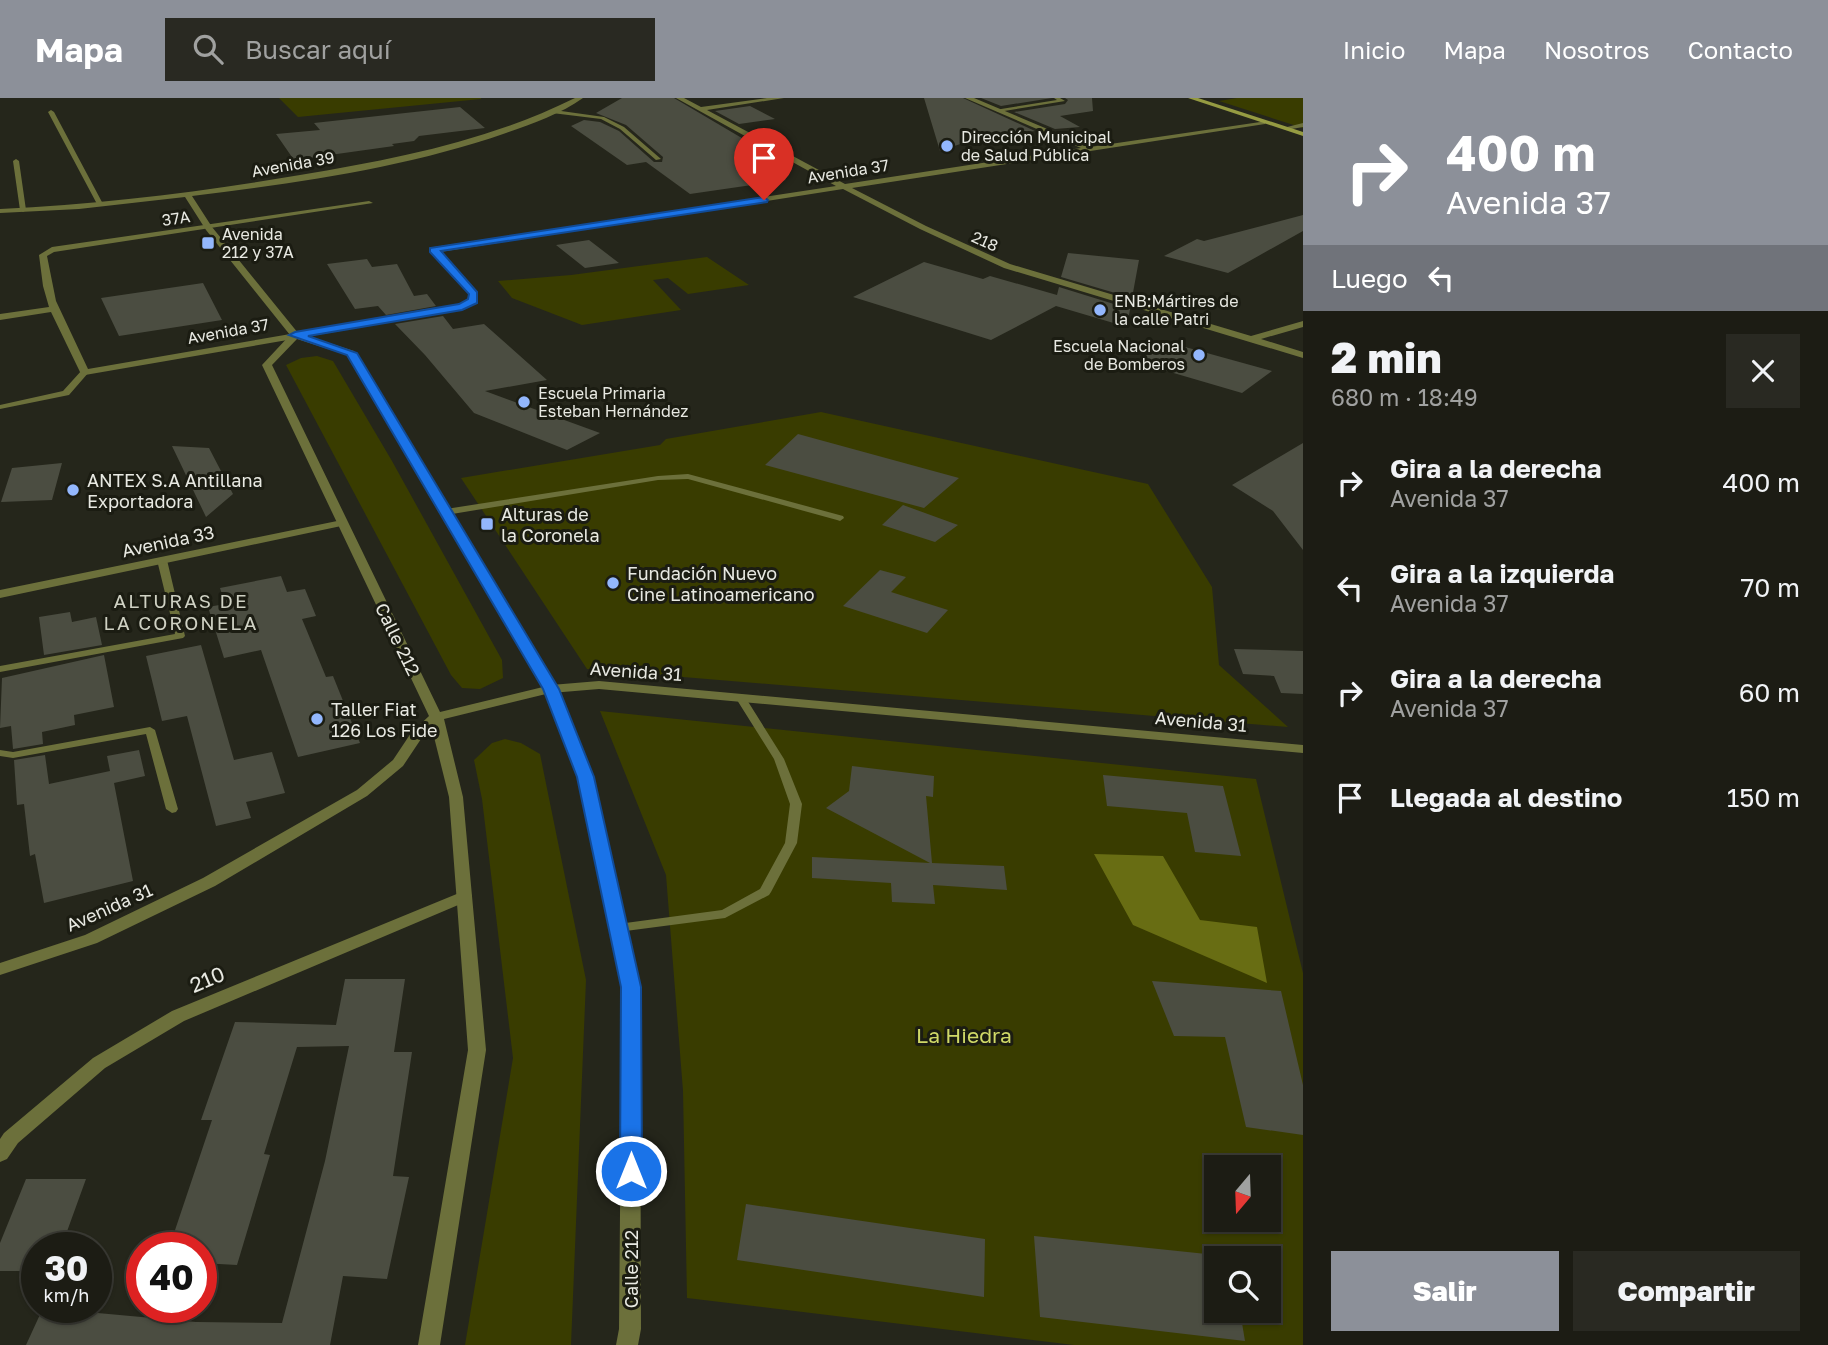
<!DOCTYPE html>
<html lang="es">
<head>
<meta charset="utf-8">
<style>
  body { margin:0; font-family:"Golos Text",sans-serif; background:#292922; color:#f1f3f6; height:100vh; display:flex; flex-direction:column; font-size:26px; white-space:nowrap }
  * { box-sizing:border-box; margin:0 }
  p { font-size:23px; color:#a0a1a0 }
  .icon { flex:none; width:38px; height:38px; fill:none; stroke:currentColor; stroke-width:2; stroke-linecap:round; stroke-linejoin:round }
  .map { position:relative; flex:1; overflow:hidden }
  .sheet { display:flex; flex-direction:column; background:#1c1c14; width:525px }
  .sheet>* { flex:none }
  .banner { background:#8c9099; color:#fff; overflow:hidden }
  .needle { width:46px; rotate:199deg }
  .controls { position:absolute; left:1204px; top:1057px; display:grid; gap:14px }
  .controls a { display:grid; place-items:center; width:77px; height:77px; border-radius:0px; background:#1c1c14; box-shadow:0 2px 5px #0004,0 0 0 2px #3a3a34; font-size:35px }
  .speed { position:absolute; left:21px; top:1134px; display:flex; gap:14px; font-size:35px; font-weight:700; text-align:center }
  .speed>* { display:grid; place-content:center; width:91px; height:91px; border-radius:50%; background:#1c1c14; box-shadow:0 2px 5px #0004,0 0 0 2px #3a3a34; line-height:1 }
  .speed small { font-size:18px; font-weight:400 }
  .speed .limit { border:10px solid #d22; background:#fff; color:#111 }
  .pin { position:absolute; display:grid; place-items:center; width:60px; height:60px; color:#fff; margin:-72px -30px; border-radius:50% 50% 50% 0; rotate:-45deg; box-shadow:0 0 7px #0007 }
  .pin .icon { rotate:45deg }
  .me { position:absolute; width:77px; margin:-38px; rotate:0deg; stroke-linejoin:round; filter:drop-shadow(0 0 5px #0008) }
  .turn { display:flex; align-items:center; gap:24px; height:147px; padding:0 28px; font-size:32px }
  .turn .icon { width:91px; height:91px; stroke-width:2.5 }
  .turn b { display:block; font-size:49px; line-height:60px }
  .then { display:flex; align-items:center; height:66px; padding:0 28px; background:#0003; gap:14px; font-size:26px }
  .round { display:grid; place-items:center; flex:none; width:74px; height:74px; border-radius:0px; background:#292922 }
  .headline { display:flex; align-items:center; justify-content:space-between; height:119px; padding:0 28px }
  h1 { font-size:42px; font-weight:800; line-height:52px }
  .button { display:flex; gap:14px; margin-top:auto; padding:14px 28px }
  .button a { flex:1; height:80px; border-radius:0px; background:#8c9099; color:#fff; font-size:28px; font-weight:800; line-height:80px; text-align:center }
  .button a+a { background:#292922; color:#f1f3f6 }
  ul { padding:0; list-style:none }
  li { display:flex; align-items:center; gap:21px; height:105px; padding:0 28px }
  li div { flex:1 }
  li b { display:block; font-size:26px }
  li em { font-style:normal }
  header { display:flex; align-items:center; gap:42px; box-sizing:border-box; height:98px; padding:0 35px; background:#8c9099; color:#fff }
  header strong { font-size:33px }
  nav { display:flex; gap:38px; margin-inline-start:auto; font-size:24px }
  .search { width:490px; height:63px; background:#292922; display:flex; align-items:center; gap:18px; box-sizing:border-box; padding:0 24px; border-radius:0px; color:#a0a1a0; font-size:26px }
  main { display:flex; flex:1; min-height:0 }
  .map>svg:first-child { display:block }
  .green { fill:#393c00; fill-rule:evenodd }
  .water { fill:#686d13 }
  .building { fill:#4b4d41 }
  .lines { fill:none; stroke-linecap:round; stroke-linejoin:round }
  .service { fill:#6c703b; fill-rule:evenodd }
  .minor { fill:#6c703b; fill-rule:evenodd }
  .tertiary { fill:#6c703b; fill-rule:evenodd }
  .secondary { fill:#959b42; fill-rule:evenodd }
  .route { fill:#1a73e8; stroke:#114b97; stroke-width:2 }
  .poi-dot { fill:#93b7fd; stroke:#1b1c12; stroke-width:2.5 }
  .labels { text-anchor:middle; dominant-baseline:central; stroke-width:6; stroke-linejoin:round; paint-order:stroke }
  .far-poi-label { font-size:16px; fill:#e8e9e2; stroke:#1b1c12; text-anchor:start }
  .far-street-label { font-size:16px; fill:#e8e9e2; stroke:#1b1c12 }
  .poi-label { font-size:18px; fill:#e8e9e2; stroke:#1b1c12; text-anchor:start }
  .street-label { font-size:18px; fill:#e8e9e2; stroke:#1b1c12 }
  .neighbourhood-label { font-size:19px; letter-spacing:2px; fill:#cfd1c3; stroke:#1b1c12 }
  .near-street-label { font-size:21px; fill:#e8e9e2; stroke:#1b1c12 }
  .near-park-label { font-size:21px; fill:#cfd867; stroke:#1b1c12 }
</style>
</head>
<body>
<header>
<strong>Mapa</strong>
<div class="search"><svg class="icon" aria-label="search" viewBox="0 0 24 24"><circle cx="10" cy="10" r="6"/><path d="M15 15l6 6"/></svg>Buscar aquí</div>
<nav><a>Inicio</a><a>Mapa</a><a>Nosotros</a><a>Contacto</a></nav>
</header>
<main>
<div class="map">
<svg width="1303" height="1247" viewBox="0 0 1303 1247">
  <rect width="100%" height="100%" fill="#25261b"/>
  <path class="green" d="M279,0h202v1l-183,18z
    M1237,0h66v30l-84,-27z
    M707,159l42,28 -61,9 -20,-16 -15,2 28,30 -99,15 -70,-27 -14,-17 73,-6z
    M317,258l16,5 59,100 110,199 1,18 -23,11 -18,-1 -11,-13 -165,-310 15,-7z
    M821,314l327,72 64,103 7,78 69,62 -701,-58 -126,-191 199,-33 6,-6z
    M600,613l656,68 47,194v372h-229l-387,-47 -4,-207 -17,-216zM1216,1069h53v53h-53zM1216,1160h53v53h-53z
    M505,641l16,4 19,11 46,226 -15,365h-106l48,-287 -31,-259 -8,-39 18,-17z"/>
  <path class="water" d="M1094,756l69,2 37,64 57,7 10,56 -134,-58z"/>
  <path class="building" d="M622,0h52l83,49 -11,2 10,5 -13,2 43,24 -96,14 -44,-32 -19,3 -56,-39 13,-6 16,2 19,9 35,31h8l1,-5 -37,-32 -30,-12z
    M924,0h39l72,33 -39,4 -4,-2 -52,18z
    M981,0h71l-51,8z
    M1065,0h27l1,13 -33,5 20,11 -25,2 -41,-17 51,-8 3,-4z
    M750,8l25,13 -36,5 -24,-13z
    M460,9l25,21 -66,8 -5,5 -22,3 2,2 -100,14 -18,-26 44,-4 -6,-7z
    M1303,117v16l-75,42 -64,-17 33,-17 7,2z
    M589,142l30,23 -34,5 -29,-23z
    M1068,155l71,7 -7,38 -71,-21z
    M367,161l5,8 25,-3 17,32 13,-2 9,12 -50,9 -8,-9 -23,3 -28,-45z
    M924,164l59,17 7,-3 67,19 2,-8 71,22 -3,18 -71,-21 -65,34 -138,-43z
    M203,185l19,37 -103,16 -18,-38z
    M443,218l10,13 31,-5 63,56 -62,11 115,42 -33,17 -93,-37 -49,-58 -30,-31z
    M1167,244l105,29 -30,22 -106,-31z
    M798,336l161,44 -35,30 -159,-43z
    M1303,345v107l-30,-39 -41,-26z
    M172,348l37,2 24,46 -27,23z
    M62,365l-10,37 -51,2 11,-34z
    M903,407l55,20 -23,17 -53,-17z
    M880,472l26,7 -15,15 57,18 -21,23 -84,-27z
    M281,478l6,16 18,-3 11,27 -14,3 24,58 7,-1 27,67 -62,14 -37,-107 -37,8 -16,-51 17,-3 -5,-16z
    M70,514l2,10 24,-5 6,28 -58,10 -5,-38z
    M201,547l33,115 38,-8 13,41 -39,9 5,16 -35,8 -29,-110 -25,5 -16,-65z
    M1234,551l69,2v43l-22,-1 -7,-17 -31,-2z
    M104,557l10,52 -40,8 1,10 -33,7 1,12 -30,5 -2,-23 -11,2 2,-50z
    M139,652l6,26 -31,7 19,98 -89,22 -9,-49 -5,2 -6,-52 -7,1 -3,-45 31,-5 4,29 61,-13 -3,-15z
    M852,668l82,10 -1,21 -7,-1 6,67 72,3 3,24 -74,-5 2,19 -43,-2 -1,-19 -79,-5v-21l118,6 -104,-55 23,-17z
    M1103,677l120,11 18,70 -46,-4 -8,-39 -80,-7z
    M345,881h60l-11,73h18l-19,124 16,1 -22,102 -44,-3 -13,69h-304l17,-37 153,14 86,1 43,-162 24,-115 -52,1 -33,107 6,1 -33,110 -36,-2v-15h-32l43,-128h-11l34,-98 101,3z
    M1152,883l129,10 22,94v50l-57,-8 -21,-90 -51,-1z
    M26,1081h60l-25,69h-24v23h-37v-28z
    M746,1106l239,35 -1,58 -247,-37z
    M1034,1138l182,19v56h24l5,30 -205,-24z"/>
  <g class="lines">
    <path class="service" d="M1054,0h6l5,3 -67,11 -3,-2 62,-10z
      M51,12l3,2 49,92 -1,1 -5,-1 -49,-92z
      M554,12l50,7 20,10 37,32 -5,1 -36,-31 -19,-10 -49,-6z
      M1303,25v4l-17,3 -3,-2z
      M16,61l3,2 7,49 -3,2 -3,-2 -7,-49z
      M82,272l7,2 -20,23 -69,14v-4l63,-14z
      M688,376l155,42 1,2 -4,3 -3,-1 -149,-41 -30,1 -212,35 -4,-3 4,-3 212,-33z
      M162,459l5,3 18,76 -2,2 -183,34v-6l175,-32 -18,-74z
      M742,599l5,3 37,59 18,45 -5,39 -26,49 -2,3 -44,23 -107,14 -4,-1 -2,-3 2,-3 4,-1 104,-14 38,-21 25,-46 5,-39 -16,-45 -37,-59z
      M150,629l5,3 23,79 -2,3 -4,1 -6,-4 -20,-75 -133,24 -13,-2v-6l13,2z"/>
    <path class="minor" d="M676,0h8l17,9 66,-9h17l-77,12 138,74 236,-36 -116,-50h9l116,49 177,-26 -2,3 -413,64 74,38 84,38 241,72 52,-15v6l-42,12 42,13v6l-299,-90 -84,-39 -77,-40 -403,63 37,40 -1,11 -14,7 -377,65 -5,-3 -29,-60 -51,8v-6l49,-7 -6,-21 -4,-31 13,-8 317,-46 4,2 -319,49 -7,4 9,45 32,68 371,-64 10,-5 1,-6 -40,-44 4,-3 402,-61z
      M342,422l4,1v4l-346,73v-8z
      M599,583l704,64v8l-704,-64 -48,4 -7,-4 7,-4z
      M464,793l6,1 2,4 -2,4 -286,121 -79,47 -87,75 -11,16 -7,3v-23l4,-6 89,-75 79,-47z"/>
    <path class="tertiary" d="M575,0h8c-22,16 -52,26 -77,35 -101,35 -209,50 -314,63l20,31 86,106 56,18 204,338 34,88 48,210 1,342 -3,16h-22l3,-16 3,-342 -44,-210 -32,-83 -102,25 19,78 23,253 -46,295h-22l50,-295 -19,-253 -17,-68 -11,10 -18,27 -36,30 -152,90 -118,57 -97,32v-12l85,-28 118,-57 154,-88 36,-30 18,-27 18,-17 -167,-351 28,-30 -84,-105 -21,-33 -106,12 -79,4v-4c101,-5 201,-17 300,-34 95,-16 188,-34 275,-77zM297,241l50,16 196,332 -103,25 -168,-347z"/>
    <path class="secondary" d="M1188,0h10l105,34v4z"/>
  </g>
  <path class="route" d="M764,99l4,3 -1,2 -326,49 36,41v11l-15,7 -154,26 49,17 202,336 35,88 47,210 1,184 -4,6 -7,3 -8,-3 -3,-6 1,-184 -44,-210 -34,-88 -196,-334 -58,-20 6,-3 164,-28 9,-5 1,-5 -39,-42v-4z"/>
  <g class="poi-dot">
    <circle cx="947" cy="48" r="7"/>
    <rect x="201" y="138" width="14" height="14" rx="3.5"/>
    <circle cx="1100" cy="212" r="7"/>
    <circle cx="1199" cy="257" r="7"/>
    <circle cx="524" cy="304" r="7"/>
    <circle cx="73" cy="392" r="7"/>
    <rect x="480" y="419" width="14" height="14" rx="3.5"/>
    <circle cx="613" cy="485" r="7"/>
    <circle cx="317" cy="621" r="7"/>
  </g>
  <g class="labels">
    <g class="far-poi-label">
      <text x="961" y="39">Dirección Municipal<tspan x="961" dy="18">de Salud Pública</tspan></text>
      <text x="222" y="136">Avenida<tspan x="222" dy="18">212 y 37A</tspan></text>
      <text x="1114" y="203">ENB:Mártires de<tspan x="1114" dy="18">la calle Patri</tspan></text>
      <text x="1185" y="248" text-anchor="end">Escuela Nacional<tspan x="1185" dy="18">de Bomberos</tspan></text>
      <text x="538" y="295">Escuela Primaria<tspan x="538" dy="18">Esteban Hernández</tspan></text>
    </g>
    <g class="far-street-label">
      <text transform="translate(293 66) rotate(-10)">Avenida 39</text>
      <text transform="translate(848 73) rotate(-9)">Avenida 37</text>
      <text transform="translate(176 120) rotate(-8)">37A</text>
      <text transform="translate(985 143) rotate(24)">218</text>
      <text transform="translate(228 233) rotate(-10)">Avenida 37</text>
    </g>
    <g class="poi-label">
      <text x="87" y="382">ANTEX S.A Antillana<tspan x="87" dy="21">Exportadora</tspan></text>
      <text x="501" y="416">Alturas de<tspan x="501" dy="21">la Coronela</tspan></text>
      <text x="627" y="475">Fundación Nuevo<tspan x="627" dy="21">Cine Latinoamericano</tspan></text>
      <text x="331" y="611">Taller Fiat<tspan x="331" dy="21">126 Los Fide</tspan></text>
    </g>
    <g class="street-label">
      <text transform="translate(168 443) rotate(-12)">Avenida 33</text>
      <text transform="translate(398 541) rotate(64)">Calle 212</text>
      <text transform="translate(636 573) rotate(4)">Avenida 31</text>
      <text transform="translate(1201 623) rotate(5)">Avenida 31</text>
      <text transform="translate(109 809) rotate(-24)">Avenida 31</text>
      <text transform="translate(631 1171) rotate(-90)">Calle 212</text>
    </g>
    <g class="neighbourhood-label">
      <text x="181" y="502">ALTURAS DE<tspan x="181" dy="22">LA CORONELA</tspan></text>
    </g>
    <g class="near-street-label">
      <text transform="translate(207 881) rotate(-23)">210</text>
    </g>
    <g class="near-park-label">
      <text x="964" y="937">La Hiedra</text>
    </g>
  </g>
</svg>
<div class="controls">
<a><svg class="needle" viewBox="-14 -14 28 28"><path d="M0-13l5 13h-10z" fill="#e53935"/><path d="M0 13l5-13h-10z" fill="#a0a1a0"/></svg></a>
<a><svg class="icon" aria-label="search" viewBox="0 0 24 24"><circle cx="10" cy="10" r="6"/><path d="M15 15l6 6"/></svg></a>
</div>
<div class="speed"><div>30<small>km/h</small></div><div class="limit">40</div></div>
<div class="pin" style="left:764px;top:102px;background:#d93025"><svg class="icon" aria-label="arrive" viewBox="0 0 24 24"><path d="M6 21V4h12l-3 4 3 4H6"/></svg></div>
<svg class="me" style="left:631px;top:1073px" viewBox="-20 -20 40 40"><circle r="17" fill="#1a73e8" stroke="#fff" stroke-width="3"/><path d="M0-11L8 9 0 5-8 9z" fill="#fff"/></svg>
</div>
<section class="sheet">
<div class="banner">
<div class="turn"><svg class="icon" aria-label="right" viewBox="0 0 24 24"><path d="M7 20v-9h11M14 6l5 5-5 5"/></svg><div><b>400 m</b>Avenida 37</div></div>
<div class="then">Luego<svg class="icon" aria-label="left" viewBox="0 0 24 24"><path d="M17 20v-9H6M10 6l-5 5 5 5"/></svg></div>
</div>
<div class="headline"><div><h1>2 min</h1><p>680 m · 18:49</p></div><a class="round"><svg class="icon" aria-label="close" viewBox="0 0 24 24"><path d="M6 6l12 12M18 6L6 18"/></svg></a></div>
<ul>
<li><svg class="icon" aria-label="right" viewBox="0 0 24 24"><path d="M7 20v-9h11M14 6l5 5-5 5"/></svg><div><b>Gira a la derecha</b><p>Avenida 37</p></div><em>400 m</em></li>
<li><svg class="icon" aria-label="left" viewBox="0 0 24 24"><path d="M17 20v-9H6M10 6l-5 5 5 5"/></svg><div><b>Gira a la izquierda</b><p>Avenida 37</p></div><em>70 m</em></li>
<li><svg class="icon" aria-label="right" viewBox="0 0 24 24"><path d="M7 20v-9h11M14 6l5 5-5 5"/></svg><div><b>Gira a la derecha</b><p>Avenida 37</p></div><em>60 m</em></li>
<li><svg class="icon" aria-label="arrive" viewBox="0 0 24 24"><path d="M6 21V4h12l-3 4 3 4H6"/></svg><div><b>Llegada al destino</b></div><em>150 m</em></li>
</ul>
<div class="button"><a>Salir</a><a>Compartir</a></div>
</section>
</main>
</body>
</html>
